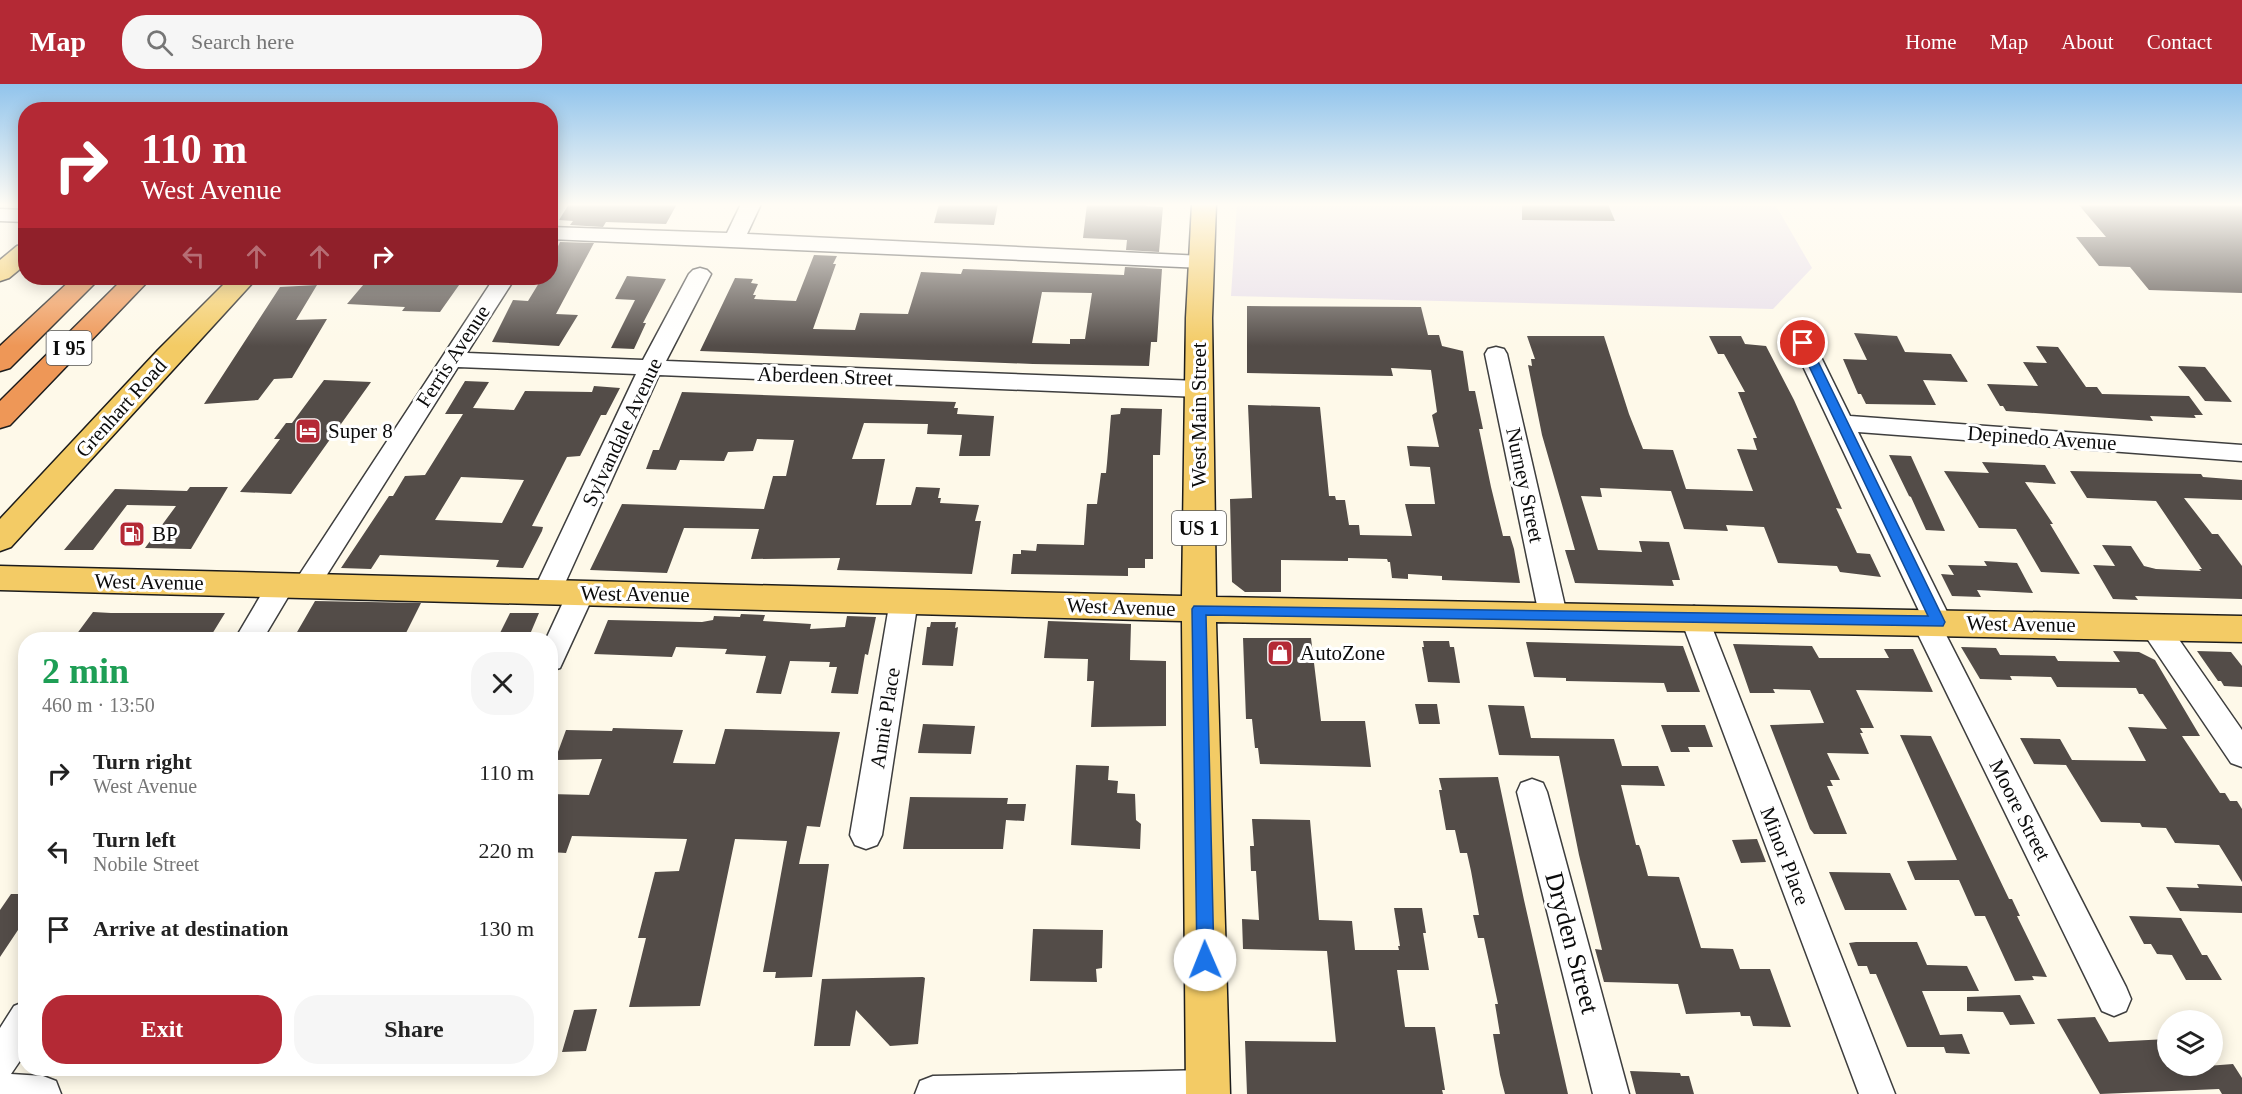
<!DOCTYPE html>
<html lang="en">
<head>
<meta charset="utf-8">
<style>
  body { margin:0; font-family:"Times New Roman",serif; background:#f6f6f6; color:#222; height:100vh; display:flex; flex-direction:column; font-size:22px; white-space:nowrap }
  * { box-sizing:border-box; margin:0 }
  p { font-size:20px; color:#767676 }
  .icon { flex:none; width:33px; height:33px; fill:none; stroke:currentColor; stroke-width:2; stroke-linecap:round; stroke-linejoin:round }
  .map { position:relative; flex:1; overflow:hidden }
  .details { position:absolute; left:18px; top:548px; width:540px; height:444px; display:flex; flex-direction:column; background:#fff; border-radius:24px; box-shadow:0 3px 15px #0003 }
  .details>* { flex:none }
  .top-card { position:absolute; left:18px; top:18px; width:540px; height:183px; border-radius:24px; box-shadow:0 3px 15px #0003; background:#b42935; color:#fff; overflow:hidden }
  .tools { position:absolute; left:2157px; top:926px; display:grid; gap:12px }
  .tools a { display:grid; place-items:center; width:66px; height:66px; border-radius:50%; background:#fff; box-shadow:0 3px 15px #0003; font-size:30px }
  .pin { position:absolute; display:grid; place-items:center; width:51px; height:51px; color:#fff; margin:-26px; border:3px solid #fff; border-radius:50%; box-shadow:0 2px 6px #0007 }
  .me { position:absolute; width:66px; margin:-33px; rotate:359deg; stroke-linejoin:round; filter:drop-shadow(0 0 4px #0008) }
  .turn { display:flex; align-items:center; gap:21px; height:126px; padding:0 24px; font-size:27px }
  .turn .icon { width:78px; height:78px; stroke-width:2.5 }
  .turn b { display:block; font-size:42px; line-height:51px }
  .lanes { display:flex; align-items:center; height:57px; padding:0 24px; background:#0003; justify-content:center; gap:30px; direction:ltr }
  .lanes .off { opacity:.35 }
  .round { display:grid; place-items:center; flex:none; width:63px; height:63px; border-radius:24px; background:#f6f6f6 }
  .summary { display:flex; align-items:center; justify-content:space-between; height:102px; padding:0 24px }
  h1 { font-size:36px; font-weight:700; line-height:45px; color:#1e9e55 }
  .cta { display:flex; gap:12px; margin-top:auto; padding:12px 24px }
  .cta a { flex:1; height:69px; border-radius:24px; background:#b42935; color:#fff; font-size:24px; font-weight:700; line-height:69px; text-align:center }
  .cta a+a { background:#f6f6f6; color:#222 }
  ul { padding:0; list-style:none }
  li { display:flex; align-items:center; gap:18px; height:78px; padding:0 24px }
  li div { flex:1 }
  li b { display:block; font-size:22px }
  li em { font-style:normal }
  header { display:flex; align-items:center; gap:36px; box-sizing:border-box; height:84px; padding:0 30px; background:#b42935; color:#fff }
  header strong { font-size:28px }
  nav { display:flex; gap:33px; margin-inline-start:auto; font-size:21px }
  .search { width:420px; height:54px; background:#f6f6f6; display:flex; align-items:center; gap:15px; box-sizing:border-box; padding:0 21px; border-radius:24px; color:#767676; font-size:22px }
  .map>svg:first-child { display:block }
  .industrial { fill:#e8dfea }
  .building { fill:#534c48; fill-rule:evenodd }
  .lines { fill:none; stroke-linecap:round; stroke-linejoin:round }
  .minor-casing { stroke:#3e3e3e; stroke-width:3 }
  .major-casing { stroke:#1c1c1c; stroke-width:3 }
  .highway-casing { stroke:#1c1c1c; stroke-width:3 }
  .minor { fill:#fff; fill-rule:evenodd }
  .major { fill:#f3cb65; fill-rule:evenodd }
  .highway { fill:#ee9757; fill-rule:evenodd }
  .route { fill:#1a73e8; stroke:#114b97; stroke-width:1.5 }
  .labels { text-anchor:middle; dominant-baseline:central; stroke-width:6; stroke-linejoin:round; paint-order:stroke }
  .shield { fill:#fff; stroke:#545454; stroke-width:1.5 }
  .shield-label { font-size:20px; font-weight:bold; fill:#0b0b0b }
  .street-label { font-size:21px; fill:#0b0b0b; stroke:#fff }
  .poi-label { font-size:21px; fill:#0b0b0b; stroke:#fff; text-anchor:start }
  .near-street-label { font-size:26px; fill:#0b0b0b; stroke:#fff }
</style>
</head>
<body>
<header>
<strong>Map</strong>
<div class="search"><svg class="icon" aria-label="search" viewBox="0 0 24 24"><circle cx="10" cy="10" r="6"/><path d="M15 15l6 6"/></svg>Search here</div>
<nav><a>Home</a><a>Map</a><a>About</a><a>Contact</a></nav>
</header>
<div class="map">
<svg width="2242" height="1010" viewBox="0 0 2242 1010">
  <rect width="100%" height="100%" fill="#fef9e9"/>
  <path class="industrial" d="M1237,120h538l37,64 -39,41 -542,-13z"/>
  <path class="building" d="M569,120h108l-11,20 -60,-2 -3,5 -33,-2 3,-4 -14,-1z
    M939,120h59l-4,21 -60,-2z
    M1087,120h59v2l17,1 -4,45 -33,-2 1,-10 -44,-2z
    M1522,120h86l7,17 -93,-1z
    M2078,120h164v89l-93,-3 -19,-23 -31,-1 -23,-29h30z
    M560,158l34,1 -38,71 22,1 -19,31 -67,-4 21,-42 15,1 14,-23h8v-15z
    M814,171l23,1 -4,8h3l-23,65 42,1 5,-17 48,1 13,-42 40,2 2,-5 161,6 1,-8 37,2 -5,73h-6l-2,24 -116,-2 -333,-13 35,-73 18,1 -2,4 7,1 -5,11h3l-2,4 42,2zM1042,208l50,1 -7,46h-15v5l-38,-1z
    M627,192l39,3 -23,44h3l-12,26 -23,-1 24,-48 -20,-1z
    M369,194h95l-24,34 -38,-1 3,-4 -58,-3z
    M317,201l-21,35 31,-1 -35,59 -18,1 -16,21 -54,4 76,-117z
    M1247,222l174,1 7,28h11l3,11 21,5 6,40h6l8,38h-4l12,58 12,49h7l4,13 6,34 -78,-3v-4l-34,-2v5l-16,-1 -2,-16h-2l-1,-3 -39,-1v3l-67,-1v32h-36l-13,-10 -2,-83 22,-1 -4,-93 72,2 9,89h6l1,4h9l4,25h10l1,10 52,1 -7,-32h30l-5,-37 -20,-1 -3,-20 32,1 -7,-32 5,-3 -6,-42 -40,-2 2,8 -146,-3z
    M1854,249l43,3 8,16 46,2 17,28 -45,-2 13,25 -70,-1 -5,-10h-3l-15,-35 24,1z
    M1527,252h77l25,78 14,35 30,1 13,39 67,2 -16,-42 20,1 -4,-12h4l-19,-46h7l-21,-38h-6l-9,-18h32l4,8 21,2 28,54 48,109 -6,-1 21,45 13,1 11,23 -41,-5 -3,-6 -59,-3 -14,-36 -38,-2 2,6 -44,-2 -13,-38 -71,-3 2,9 -21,-1 17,54 44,2 -3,-11 30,1 11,38h-8l2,6 -99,-3 -10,-33h10l-33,-115 -14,-70 4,1 -1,-7h4z
    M2036,262l22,1 28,40h11l5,7 87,2 14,19h-9l2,3 -46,-2 3,5 -147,-10 -3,-5h-3l-13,-22 51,2 -15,-24 24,1z
    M2178,282l27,1 27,35 -27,-1z
    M324,296l47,2 -80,112 -51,-2 40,-53h-6l12,-16h6z
    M465,297l24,1 -16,26 41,2 11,-19 67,1 2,-6 26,2 -14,27h-5l-21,41 -13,1 -35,69 11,1 -1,4 -19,37 -27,-1 3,-7 -119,-5 -9,14 -30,-1 48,-72h4l12,-20 20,-1 38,-61h-18zM461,393l63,3 -22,43 -67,-3z
    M682,308l274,10 -2,6h4l-1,6 37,2 -4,40h-31l3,-21 -35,-1 1,-10 -64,-1 -12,36h33l-9,46h35l5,-18 24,1 -2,10h3l-1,5 39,2 -4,16h6l-9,53 -135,-4 3,-12 -89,1 8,-30 -75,-1 -17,45 -77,-3 32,-66 142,5 9,-33h13l8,-36 -37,-1 -4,12 -25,1 -4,9 -44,-1 -4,10 -30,-1 7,-19h6z
    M1121,324l41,1 -2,46h-7v104h-8v9h-17v8l-117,-2 2,-20h8v-4l15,1 1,-7 47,1 3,-41h10l4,-31h5l1,-10 4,-48 9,-1z
    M1889,371l22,1 34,75 -19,-1 -15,-33 -2,-1z
    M1982,378l63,3 11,19 -31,-2 28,42h-3l30,50 -39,-2 -25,-43 -37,-1 -35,-57 45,2z
    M2070,387l131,3 2,3 39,3v20l-58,-2 28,36h6l24,32v33l-107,-3 3,4 -25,-1 -20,-34 22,1 -13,-21 29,1 13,20 12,3 45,2 -2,-2h3l-46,-68 -69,-3z
    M190,403h38l-37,62 -46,-1 31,-42 -49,-1 -34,45h-29l51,-61 72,2z
    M1984,477l33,2 16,30 -56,-3 4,7 -29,-1 -11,-22 13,1 -6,-10 39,1z
    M315,517l106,2 -18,36h-110z
    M93,528l18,1h114l-16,26h-136z
    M510,529h29l-11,26h-31z
    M741,530l24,1 -2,6 48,3 -1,5 35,-2 2,-11 29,1 -8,38 -3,-1 -7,40 -27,-1 6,-26h-8l1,-5 -40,-1 -9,33 -25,-1 10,-37 -41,-2 2,-5 -51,-2 -4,10 -78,-3 14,-34 94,2 11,-2 1,-4 26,1z
    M1048,537l83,3 -1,36 36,1v65l-75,1 3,-46h-7l1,-22 -44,-1z
    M931,538h25l-1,6 3,-1 -5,39 -31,-1 5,-38h3z
    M1243,554h68l10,83h44l6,46 -111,-3 -2,-16h-3l-3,-29h-6z
    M1423,557h26l1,6h4l6,36 -32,-1 -6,-35h2z
    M1526,558l157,4 17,46h-33l-3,-9 -98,-2v-3l-32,-1z
    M1733,560l79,2 7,12h70l-5,-9h29l20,43 -77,-2 18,38h-14l3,5h-3l9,21 -42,-1 13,27h-10l3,6h-6l20,48h-33l-4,-5 -40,-104 54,-2 -14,-33 -37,-1 2,4h-25z
    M1961,563l35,1 4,7 55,1 3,5 62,1 -7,-11 26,1 16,8 45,76h-18l38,57h5l5,8h7l5,8v73l-23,-37 -44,-2 -9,-15 -24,-1 -2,-4 -39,-1 -35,-57 -32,-1 -14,-26 40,1 12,21 74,1 -18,-34 39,2 -24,-35h-4l-3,-6 -79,-1 -6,-10 -41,-1 2,4 -32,-1z
    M2197,567l34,1 11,14v21l-18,-1 -3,-5h-3z
    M1415,620h22l3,20h-21z
    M1488,621l36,1 7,32 83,1 8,27h36l7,20 -44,-1 15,60h3l2,5 7,26 31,1 22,71 32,1 7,20h30l21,58 -38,-1 -3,-10h-9l-1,-4 -54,2 -8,-30 -74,-2 -9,-33 7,1 -23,-95 -20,-99 -60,-1z
    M923,640l52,2 -4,28 -53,-1z
    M1661,641h44l8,22h-25l2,5h-19z
    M613,644l70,2 -10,33 42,1 10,-35 115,3 -20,95 -13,-1 -8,38h30l-17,113 -37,1 1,-6h-13l24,-131 -52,-2 -35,167 -71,1 17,-69h-8l17,-66 24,-1 8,-32 -115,-3 -6,17 -16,-1v-58l39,1 13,-36 -47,1 11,-30 46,1z
    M1900,651l31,1 78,163h3l8,17h-3l30,61 -15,-1 2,4 -19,1 -30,-65h-10l-16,-36h-44l-8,-19 50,-1z
    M1076,681l33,1 -1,14 10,1 -1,12 18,1 1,26 5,4 -1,25 -69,-4z
    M1498,693l26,123 44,194h-63l-5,-19 -7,-41h7l-5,-30h3l-14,-66h-6l-5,-23h6l-8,-44 -4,-18h-7l-5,-23h-9l-7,-40h3l-3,-12z
    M910,713l98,1 -1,6h19l-2,17 -18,-1 -3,29h-100z
    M1252,735l58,1 9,100 33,1 3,29h44l-1,-4h2l-6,-38h28l4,25h-3l6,37h-32l8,57h30l10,63h-3l1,4h-196l-2,-53 91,1 -9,-91 -84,-2 -1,-30 17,1 -3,-49h-5l-1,-25h4z
    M1757,755l9,23 -25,1 -9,-23z
    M1829,788l61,1 17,37h-62z
    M2197,800l45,2v27l-62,-2 -14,-24 33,1z
    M11,810h15v24l-26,39v-47z
    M2129,832l52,2 21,37h5l15,25h-36l-14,-25 -15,-1 -6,-10h-7z
    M1033,845l70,1 -1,38 -6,1 1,13 -67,-1z
    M1856,858h61l10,23 40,1 12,25h-57l18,44 22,-1 8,20 -24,-1 -2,-6h-37l-31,-73h-6l-3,-8h-9l-9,-23z
    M923,893l2,1 -7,66 -28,2 -34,-36 -6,36h-36l8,-67z
    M2020,911l15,29 -25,1 -7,-13 -36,-1v-14z
    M597,925l-11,42 -24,1 12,-42z
    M2095,933l14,25 59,-3v26h24l2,2 39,-3 9,14v16h-20l-3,-5 -119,5 -43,-75z
    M1630,987l50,2 1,3h8l5,18h-58z"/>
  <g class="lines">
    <g class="minor-casing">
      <path id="minor" d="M741,120h20l-14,30 456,22 7,2 3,4 -3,4 -7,2 -653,-29v-12l177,6z
        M0,125l26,1v12l-26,-1z
        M700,184l7,2 4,4 -45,87 533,20 8,3 4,5 -4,5 -8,3 -540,-22 -98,217 -4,7 -10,3 -10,-3 -4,-7 103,-218 -178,-7 -142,225 -10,3 -10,-3 -2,-5 -31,52h-28l36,-61 10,-3 10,3 3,5 200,-305h21l-48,75 176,7 46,-86 4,-4z
        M1803,252l8,2 3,5 36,73 392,29v16l-384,-29 94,190 -4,8 -4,1 182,356 5,12 -5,12 -12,5 -12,-5 -190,-389 4,-8 4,-1 -128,-270 3,-5z
        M1496,263l8,2 3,5 60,261 -4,7 -10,4 -10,-4 -4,-7 -54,-261 3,-5z
        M581,498l10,3 4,7 -35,76 -10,3v-32h-4l25,-54z
        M904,506l10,3 4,7 -36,235 -5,10 -11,4 -11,-4 -5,-10 40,-235 4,-7z
        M1694,522l10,4 4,7 187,477h-36l-179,-477 4,-7z
        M2154,531l10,3 78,112v37l-11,-4 -87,-129 -4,-8 4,-8z
        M1532,695l11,4 4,9 82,302h-36l-76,-302 4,-9z
        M26,917v51l-15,22 32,2 13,5 5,13h-61v-66l14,-22z
        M1207,986l13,5 5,13 -2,6h-308l5,-13 13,-5z"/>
    </g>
    <g class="major-casing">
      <path id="major" d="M1192,120h24l-4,114 4,279 1026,19v26l-1026,-20 14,472h-44l-4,-473 -1182,-31v-24l1182,30 4,-278z
        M26,160v20l-17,14 -9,3v-21l17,-14z
        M230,194h27l-246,269 -11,4v-32l158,-169z"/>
    </g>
    <g class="highway-casing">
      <path id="highway" d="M73,194h27l-90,90 -10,3v-25z
        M124,194h27l-141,147 -10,3v-27z"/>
    </g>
    <use href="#minor" class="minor"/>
    <use href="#major" class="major"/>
    <use href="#highway" class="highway"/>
  </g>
  <linearGradient id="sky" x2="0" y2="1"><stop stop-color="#91c4ec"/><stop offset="0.46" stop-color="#fffcf5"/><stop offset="1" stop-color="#fffcf5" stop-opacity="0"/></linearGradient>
  <rect width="2242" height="262" fill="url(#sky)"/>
  <path class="route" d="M1803,256l6,3 136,279 -2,4 -737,-11 8,345 -3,6 -6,2 -6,-2 -2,-6 -5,-351 2,-3 734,10 -130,-273z"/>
  <defs>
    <g id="hotel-square" transform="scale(1.35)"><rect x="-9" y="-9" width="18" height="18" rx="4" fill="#b42935" stroke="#fff"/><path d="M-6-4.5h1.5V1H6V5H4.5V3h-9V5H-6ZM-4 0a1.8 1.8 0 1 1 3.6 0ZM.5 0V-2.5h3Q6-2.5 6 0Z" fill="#fff"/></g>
    <g id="fuel-square" transform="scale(1.35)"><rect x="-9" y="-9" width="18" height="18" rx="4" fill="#b42935" stroke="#fff"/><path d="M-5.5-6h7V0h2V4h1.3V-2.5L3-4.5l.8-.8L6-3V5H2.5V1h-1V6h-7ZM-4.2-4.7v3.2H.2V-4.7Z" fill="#fff"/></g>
    <g id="shop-square" transform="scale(1.35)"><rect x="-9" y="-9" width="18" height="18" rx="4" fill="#b42935" stroke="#fff"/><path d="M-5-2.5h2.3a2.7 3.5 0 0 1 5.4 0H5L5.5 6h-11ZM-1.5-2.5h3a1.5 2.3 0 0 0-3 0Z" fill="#fff"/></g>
  </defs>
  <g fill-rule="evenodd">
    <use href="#hotel-square" x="308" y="347"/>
    <use href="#fuel-square" x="132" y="450"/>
    <use href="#shop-square" x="1280" y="569"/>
  </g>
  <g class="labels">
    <g class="shield">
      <rect x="46.5" y="247" width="45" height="34" rx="4.5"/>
      <rect x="1172" y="427" width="54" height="34" rx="4.5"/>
    </g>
    <g class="shield-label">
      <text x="69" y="264">I 95</text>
      <text x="1199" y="444">US 1</text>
    </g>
    <g class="street-label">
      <text transform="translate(453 272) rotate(-57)">Ferris Avenue</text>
      <text transform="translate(825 292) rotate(2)">Aberdeen Street</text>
      <text transform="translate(121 324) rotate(-48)">Grenhart Road</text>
      <text transform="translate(1199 331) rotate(-90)">West Main Street</text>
      <text transform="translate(622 348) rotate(-65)">Sylvandale Avenue</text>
      <text transform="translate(2042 354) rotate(4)">Depinedo Avenue</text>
      <text transform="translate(1525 401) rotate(78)">Nurney Street</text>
      <text transform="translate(149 498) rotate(1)">West Avenue</text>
      <text transform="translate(635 510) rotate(1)">West Avenue</text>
      <text transform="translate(1121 523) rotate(2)">West Avenue</text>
      <text transform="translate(2021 540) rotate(1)">West Avenue</text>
      <text transform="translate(885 634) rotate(-81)">Annie Place</text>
      <text transform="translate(2020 726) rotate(63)">Moore Street</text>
      <text transform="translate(1785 772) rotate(69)">Minor Place</text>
    </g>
    <g class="poi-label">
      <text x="328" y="347">Super 8</text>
      <text x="152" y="450">BP</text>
      <text x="1300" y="569">AutoZone</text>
    </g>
    <g class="near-street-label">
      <text transform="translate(1572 859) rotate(75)">Dryden Street</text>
    </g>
  </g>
</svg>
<div class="tools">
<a><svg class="icon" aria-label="layers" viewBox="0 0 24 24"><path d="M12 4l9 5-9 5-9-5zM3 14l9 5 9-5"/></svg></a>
</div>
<div class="pin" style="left:1803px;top:259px;background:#d93025"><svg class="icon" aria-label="arrive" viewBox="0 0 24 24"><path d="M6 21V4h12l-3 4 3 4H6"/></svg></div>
<svg class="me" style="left:1205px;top:876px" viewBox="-20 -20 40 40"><circle r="19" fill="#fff"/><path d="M0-13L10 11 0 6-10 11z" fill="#1a73e8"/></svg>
<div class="top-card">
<div class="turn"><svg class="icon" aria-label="right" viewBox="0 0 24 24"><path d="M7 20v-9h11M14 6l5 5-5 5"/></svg><div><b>110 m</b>West Avenue</div></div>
<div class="lanes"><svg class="icon off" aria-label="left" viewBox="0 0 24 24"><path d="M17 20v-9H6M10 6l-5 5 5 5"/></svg><svg class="icon off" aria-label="ahead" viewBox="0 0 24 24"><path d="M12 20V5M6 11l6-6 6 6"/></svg><svg class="icon off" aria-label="ahead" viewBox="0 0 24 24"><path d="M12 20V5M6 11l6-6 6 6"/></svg><svg class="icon" aria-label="right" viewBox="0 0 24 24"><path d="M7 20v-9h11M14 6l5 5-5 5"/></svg></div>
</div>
<section class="details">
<div class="summary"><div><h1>2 min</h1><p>460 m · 13:50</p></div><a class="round"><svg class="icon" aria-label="close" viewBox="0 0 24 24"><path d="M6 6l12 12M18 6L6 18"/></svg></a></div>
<ul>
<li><svg class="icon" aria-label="right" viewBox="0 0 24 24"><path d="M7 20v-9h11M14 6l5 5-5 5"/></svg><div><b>Turn right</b><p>West Avenue</p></div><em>110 m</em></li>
<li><svg class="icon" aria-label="left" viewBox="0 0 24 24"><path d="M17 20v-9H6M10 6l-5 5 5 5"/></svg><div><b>Turn left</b><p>Nobile Street</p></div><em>220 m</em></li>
<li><svg class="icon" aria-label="arrive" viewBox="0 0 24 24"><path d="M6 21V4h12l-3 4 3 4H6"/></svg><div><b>Arrive at destination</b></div><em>130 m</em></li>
</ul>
<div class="cta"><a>Exit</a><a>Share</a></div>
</section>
</div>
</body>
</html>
